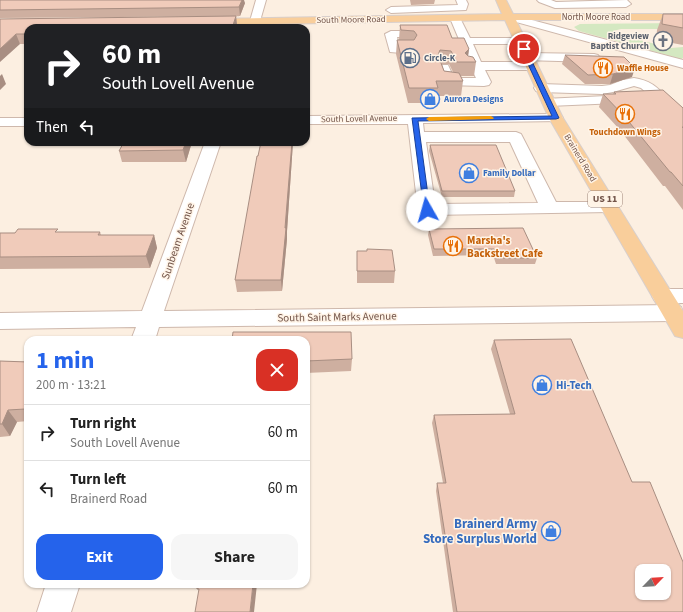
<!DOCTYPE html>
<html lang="en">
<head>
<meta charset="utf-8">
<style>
  body { margin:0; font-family:"Source Sans 3",sans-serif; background:#f6f6f6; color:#222; height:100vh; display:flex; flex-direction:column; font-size:15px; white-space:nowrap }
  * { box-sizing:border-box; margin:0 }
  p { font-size:13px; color:#767676 }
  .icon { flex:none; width:22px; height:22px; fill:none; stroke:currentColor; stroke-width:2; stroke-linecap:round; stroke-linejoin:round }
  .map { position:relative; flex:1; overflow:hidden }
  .side { position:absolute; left:24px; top:336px; width:286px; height:252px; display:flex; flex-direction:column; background:#fff; border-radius:12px; box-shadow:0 1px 3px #0004 }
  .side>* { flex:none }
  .banner { position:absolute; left:24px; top:24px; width:286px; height:122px; border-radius:12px; box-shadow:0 1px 3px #0004; background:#202124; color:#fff; overflow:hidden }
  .needle { width:26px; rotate:65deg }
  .tools { position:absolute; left:635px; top:564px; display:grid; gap:8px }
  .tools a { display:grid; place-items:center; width:36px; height:36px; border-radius:8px; background:#fff; box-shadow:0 1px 3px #0004; font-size:20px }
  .pin { position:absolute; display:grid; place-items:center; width:34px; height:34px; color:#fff; margin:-17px; border:2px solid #fff; border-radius:50%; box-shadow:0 1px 4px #0007 }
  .me { position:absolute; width:44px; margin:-22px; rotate:353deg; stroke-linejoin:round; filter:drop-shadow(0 0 3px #0008) }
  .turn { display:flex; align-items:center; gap:14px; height:84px; padding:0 12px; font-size:18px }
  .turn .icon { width:52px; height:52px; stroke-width:2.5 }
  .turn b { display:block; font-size:28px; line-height:34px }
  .then { display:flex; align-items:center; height:38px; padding:0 12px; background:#0003; gap:8px; font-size:15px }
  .round { display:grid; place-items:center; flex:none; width:42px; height:42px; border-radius:12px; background:#f6f6f6 }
  .summary { display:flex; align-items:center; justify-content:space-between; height:68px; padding:0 12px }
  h1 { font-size:24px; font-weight:700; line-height:30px; color:#2563eb }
  .primary-button { display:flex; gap:8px; margin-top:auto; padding:8px 12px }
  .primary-button a { flex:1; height:46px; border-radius:12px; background:#2563eb; color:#fff; font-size:16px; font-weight:700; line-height:46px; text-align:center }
  .primary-button a+a { background:#f6f6f6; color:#222 }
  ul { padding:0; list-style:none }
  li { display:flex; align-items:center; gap:12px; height:56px; padding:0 12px; border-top:1px solid #e0e0e0 }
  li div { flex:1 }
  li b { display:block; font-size:15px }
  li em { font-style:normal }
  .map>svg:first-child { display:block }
  .green { fill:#d4e8c1 }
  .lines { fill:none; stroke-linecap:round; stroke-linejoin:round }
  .minor-casing { stroke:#ceb8ac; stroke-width:2 }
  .major-casing { stroke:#d8cfcc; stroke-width:2 }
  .minor { fill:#fff; fill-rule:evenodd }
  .major { fill:#f9ce9b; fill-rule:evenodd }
  .wall { fill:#ceafa0; fill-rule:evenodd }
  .shaded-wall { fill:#a88e82 }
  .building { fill:#f0cbba; stroke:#a88e82; fill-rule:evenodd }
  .route { fill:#2563eb; stroke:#184099 }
  .slow { fill:#f59e0b }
  .labels { text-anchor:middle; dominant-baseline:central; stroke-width:3; stroke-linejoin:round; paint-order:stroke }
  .far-street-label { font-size:9px; fill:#725449; stroke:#fff4e7 }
  .far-worship-label { font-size:9px; font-weight:bold; fill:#5b616d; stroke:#fff4e7; text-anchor:end }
  .far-service-label { font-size:9px; font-weight:bold; fill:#4e5e75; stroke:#fff4e7; text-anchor:start }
  .far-food-label { font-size:9px; font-weight:bold; fill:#c56008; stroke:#fff4e7; text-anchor:start }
  .far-shop-label { font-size:9px; font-weight:bold; fill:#366cbe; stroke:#fff4e7; text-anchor:start }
  .shield { fill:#fff4e7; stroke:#9c8478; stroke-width:1 }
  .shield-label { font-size:10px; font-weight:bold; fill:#725449 }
  .food-label { font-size:11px; font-weight:bold; fill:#c56008; stroke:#fff4e7; text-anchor:start }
  .street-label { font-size:11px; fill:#725449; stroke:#fff4e7 }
  .shop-label { font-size:11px; font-weight:bold; fill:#366cbe; stroke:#fff4e7; text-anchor:start }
  .near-shop-label { font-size:13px; font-weight:bold; fill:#366cbe; stroke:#fff4e7; text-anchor:end }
</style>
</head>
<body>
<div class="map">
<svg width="683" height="612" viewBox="0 0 683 612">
  <rect width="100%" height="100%" fill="#fcefe1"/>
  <path class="green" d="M678,23l5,6h-62l-8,2 7,4 51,13 12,-1v11l-2,1 -102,-28 -5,-4 6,-3z"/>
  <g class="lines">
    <g class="minor-casing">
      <path id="minor" d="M256,0h10l-6,21 -5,3 -5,-3z
        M456,0h10l2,4 -2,6 -75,3 -5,-3 5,-3 67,-2z
        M537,0h14l5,2 71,-2 4,4 -5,3 -71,1 -16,-6z
        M509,14l174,46v8l-178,-49 -1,-2 1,-2z
        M455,15l5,3 10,20h50l4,1 2,2 -2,2 -4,1h-47l8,18h50l4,1 2,3 -2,3 -4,1h-46l6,12 -2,3 -5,1 -40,-1 -6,-17 2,-3h8l6,13h22l-4,-8 -6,-1 -2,-3 5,-3 -19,-45z
        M391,31h38l6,3 -6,3h-32l2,8 14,1 2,3 -2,3c-7,1 -16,1 -23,0l-5,-18z
        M527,53l67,1 4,1 2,3 -2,3 -4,1 -71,-2 -2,-3 2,-3z
        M634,78c14,2 24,8 32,20l-2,3 -115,5 -5,-1 -2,-3 2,-3 104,-5 -7,-6 -7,-2 -21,6 -11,2 -61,-2 -5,-1 -2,-3 2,-3 5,-1 61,2 8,-1 13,-5z
        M556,114l5,1 2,3 -2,3 -138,2 1,9h92l5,2 35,68h54l6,1 3,4 -3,4 -6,1 -183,3 -6,-1 -3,-4 -10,-86h-102v-8zM426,142h84l28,61 -103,1z
        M0,118h28v8h-28z
        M205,142h16l-57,169 509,-6 8,2 2,8 -2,4 -8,2 -514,6 -4,13h-24l5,-13 -136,2v-16l142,-2z
        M663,289h20v14h-20l-8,-2 -3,-5 3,-5z
        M46,584h34l-9,28h-34z"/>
    </g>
    <g class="major-casing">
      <path id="major" d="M496,0h10l7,14h170v6h-167l47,98 120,193v27l-8,-2 -126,-218 -44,-98 -298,5 -5,-3 5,-3 295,-5z"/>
    </g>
    <use href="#minor" class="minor"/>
    <use href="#major" class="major"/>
  </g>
  <path class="wall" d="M0,0l245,3 -5,13 -240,2z
    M410,0h25l-1,4 -23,1z
    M663,14h20v31l-27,-5 1,-10z
    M236,16l1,9 -209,3v16h-8l-20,-25z
    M400,25l52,13 17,11 -1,8 8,5 -2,14h-13l2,5 -2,15h-24v7h-29l-12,-49 1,-14h2zM442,64h7l4,8 -9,-1z
    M565,55l67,22 -22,7h-25l-23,-20z
    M614,92l69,16v102l-18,-24h-2l-43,-56 -21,-23 4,-13h10z
    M124,142h68l-6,20h-64l-3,-11z
    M261,142h32l-6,89v8l-5,52 -45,1 -2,-12z
    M430,145l85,46 -1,6h-72l-13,-46z
    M429,229l108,29 -2,6h-39l-3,-9 -60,1 -5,-21z
    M100,232l1,3h53l3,13 -7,20 -150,1v-36z
    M357,251l38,20 -1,12h-37z
    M306,340l46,19 -1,12 -45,2z
    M494,340l189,272h-230l-17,-121 1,-8h6l-11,-60 2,-8 76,-1 -19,-65z
    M0,361l28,1v59l-11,1 -7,14 -10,1z"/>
  <path class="shaded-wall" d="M242,0h2l1,3 -5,13 -1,-9z
    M236,16l1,9 -1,3h-4z
    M16,34l4,10 -20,18v-13z
    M469,49l-2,13 -2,-9z
    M635,68l-3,9 -22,7 3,-10z
    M2,74l4,10 -6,6v-14z
    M186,142h6l-6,20 -3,-12z
    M292,142h1l-6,89v8l-5,52 -1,-11z
    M154,235l3,13 -7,20 -4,-12z
    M26,405l2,3v6l-3,-5z
    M8,410l9,12 -7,14 -8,-12z
    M253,584h4l-3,28h-4z"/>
  <path class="building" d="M0,0h242l-3,7 -239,3z
    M663,14h20v14l-21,-4z
    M236,16l-4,12h-204v6h-12l-16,15v-30z
    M400,25h47l5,13h12l5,11 -4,4 3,3 5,1 3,5h-19l-6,-11 -11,-1 -2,5 6,16 15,2 4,8h-27l2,7h-29l-12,-48h17l3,-5 -3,-4 -13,-1z
    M565,55l59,2 11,11 -22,6 -25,1z
    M663,90l20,18v19h-1l1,1v58l-12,-14h-1l-45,-55 -22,-23h13l-2,-2z
    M124,142h62l-3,8 -64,1z
    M261,142h31l-7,86h1l-5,52h-46l22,-124h1z
    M430,145h66l19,46h-73z
    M523,228l14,30h-39l-4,-9h-60l-5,-20z
    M18,229h40l-3,3h45l-2,3h56l-8,21 -146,1v-24h15z
    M367,249l25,1 3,21h-38v-20h10z
    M233,332h118l1,27 -46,2v-21h-74z
    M571,339l61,143h18l33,80v50h-226l-20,-129h9l-12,-68 81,-1 -21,-74zM642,571h22v22h-22z
    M0,361l28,1v43h-2l-1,4 -17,1 -6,14h-2z
    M197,584h56l-3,28h-55l4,-23h-2z"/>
  <path class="route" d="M524,47l2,2 33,69 -3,1 -138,2 12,89 -3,2 -3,-1 -12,-93 140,-2 -31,-67z"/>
  <path class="slow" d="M491,116l3,2 -1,1 -64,2 -3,-2 3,-2z"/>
  <defs>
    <g id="church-ring" transform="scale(1)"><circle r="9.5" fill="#fff4e7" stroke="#6b7280" stroke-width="1.5"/><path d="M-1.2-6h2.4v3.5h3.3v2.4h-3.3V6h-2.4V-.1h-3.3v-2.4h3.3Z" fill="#6b7280"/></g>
    <g id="fuel-ring" transform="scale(1)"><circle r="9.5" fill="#fff4e7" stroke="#5c6f8a" stroke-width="1.5"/><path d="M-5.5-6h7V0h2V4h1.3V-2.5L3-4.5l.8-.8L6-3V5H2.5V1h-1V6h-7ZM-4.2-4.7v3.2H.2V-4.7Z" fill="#5c6f8a"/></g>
    <g id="restaurant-ring" transform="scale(1)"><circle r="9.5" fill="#fff4e7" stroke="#e8710a" stroke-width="1.5"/><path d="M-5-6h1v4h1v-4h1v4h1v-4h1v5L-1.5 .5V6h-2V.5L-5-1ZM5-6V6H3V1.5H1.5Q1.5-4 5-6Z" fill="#e8710a"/></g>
    <g id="shop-ring" transform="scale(1)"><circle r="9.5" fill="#fff4e7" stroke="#3f7fe0" stroke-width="1.5"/><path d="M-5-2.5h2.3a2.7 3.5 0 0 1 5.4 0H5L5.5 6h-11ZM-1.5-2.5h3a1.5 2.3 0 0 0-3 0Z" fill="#3f7fe0"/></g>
  </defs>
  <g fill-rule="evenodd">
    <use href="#church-ring" x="663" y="41"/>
    <use href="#fuel-ring" x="410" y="58"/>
    <use href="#restaurant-ring" x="603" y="68"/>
    <use href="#shop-ring" x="430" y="99"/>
    <use href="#restaurant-ring" x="625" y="114"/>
    <use href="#shop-ring" x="469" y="173"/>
    <use href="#restaurant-ring" x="453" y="246"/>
    <use href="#shop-ring" x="542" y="385"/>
    <use href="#shop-ring" x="551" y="531"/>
  </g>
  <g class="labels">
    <g class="far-street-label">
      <text x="596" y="17">North Moore Road</text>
      <text transform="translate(351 20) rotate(-1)">South Moore Road</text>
      <text transform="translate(359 119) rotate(-1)">South Lovell Avenue</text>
      <text transform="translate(580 158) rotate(59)">Brainerd Road</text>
    </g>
    <g class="far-worship-label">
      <text x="649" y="36">Ridgeview<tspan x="649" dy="10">Baptist Church</tspan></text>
    </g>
    <g class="far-service-label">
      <text x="424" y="58">Circle-K</text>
    </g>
    <g class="far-food-label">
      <text x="617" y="68">Waffle House</text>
      <text x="625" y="132" text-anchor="middle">Touchdown Wings</text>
    </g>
    <g class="far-shop-label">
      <text x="444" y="99">Aurora Designs</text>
      <text x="483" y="173">Family Dollar</text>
    </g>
    <rect class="shield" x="588" y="191" width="34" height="16" rx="3"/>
    <g class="shield-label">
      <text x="605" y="199">US 11</text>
    </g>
    <g class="food-label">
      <text x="467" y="240">Marsha's<tspan x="467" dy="13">Backstreet Cafe</tspan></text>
    </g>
    <g class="street-label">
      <text transform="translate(178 241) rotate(-71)">Sunbeam Avenue</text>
      <text transform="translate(337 317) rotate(-1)">South Saint Marks Avenue</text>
    </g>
    <g class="shop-label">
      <text x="556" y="385">Hi-Tech</text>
    </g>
    <g class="near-shop-label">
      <text x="537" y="524">Brainerd Army<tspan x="537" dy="15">Store Surplus World</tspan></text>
    </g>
  </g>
</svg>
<div class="tools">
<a><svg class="needle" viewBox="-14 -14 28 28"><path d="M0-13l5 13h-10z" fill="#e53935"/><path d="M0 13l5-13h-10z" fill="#767676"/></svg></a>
</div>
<div class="pin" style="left:524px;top:49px;background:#d93025"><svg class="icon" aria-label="arrive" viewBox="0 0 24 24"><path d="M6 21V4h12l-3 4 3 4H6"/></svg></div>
<svg class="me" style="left:427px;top:210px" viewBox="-20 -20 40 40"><circle r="19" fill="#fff"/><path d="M0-13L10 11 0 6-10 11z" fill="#2563eb"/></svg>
<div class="banner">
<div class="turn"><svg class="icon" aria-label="right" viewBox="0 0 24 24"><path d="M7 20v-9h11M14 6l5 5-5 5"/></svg><div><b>60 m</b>South Lovell Avenue</div></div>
<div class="then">Then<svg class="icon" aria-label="left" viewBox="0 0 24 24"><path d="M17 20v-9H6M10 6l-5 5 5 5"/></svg></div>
</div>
<section class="side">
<div class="summary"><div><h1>1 min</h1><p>200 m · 13:21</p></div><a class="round" style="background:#d93025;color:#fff"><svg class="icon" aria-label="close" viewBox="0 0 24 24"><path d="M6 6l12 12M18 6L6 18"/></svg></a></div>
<ul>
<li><svg class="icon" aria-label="right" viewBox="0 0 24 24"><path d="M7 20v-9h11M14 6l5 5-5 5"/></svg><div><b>Turn right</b><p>South Lovell Avenue</p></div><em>60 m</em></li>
<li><svg class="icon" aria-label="left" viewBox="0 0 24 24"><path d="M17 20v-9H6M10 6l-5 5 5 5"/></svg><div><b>Turn left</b><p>Brainerd Road</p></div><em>60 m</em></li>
</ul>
<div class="primary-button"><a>Exit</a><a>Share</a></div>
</section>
</div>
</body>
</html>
